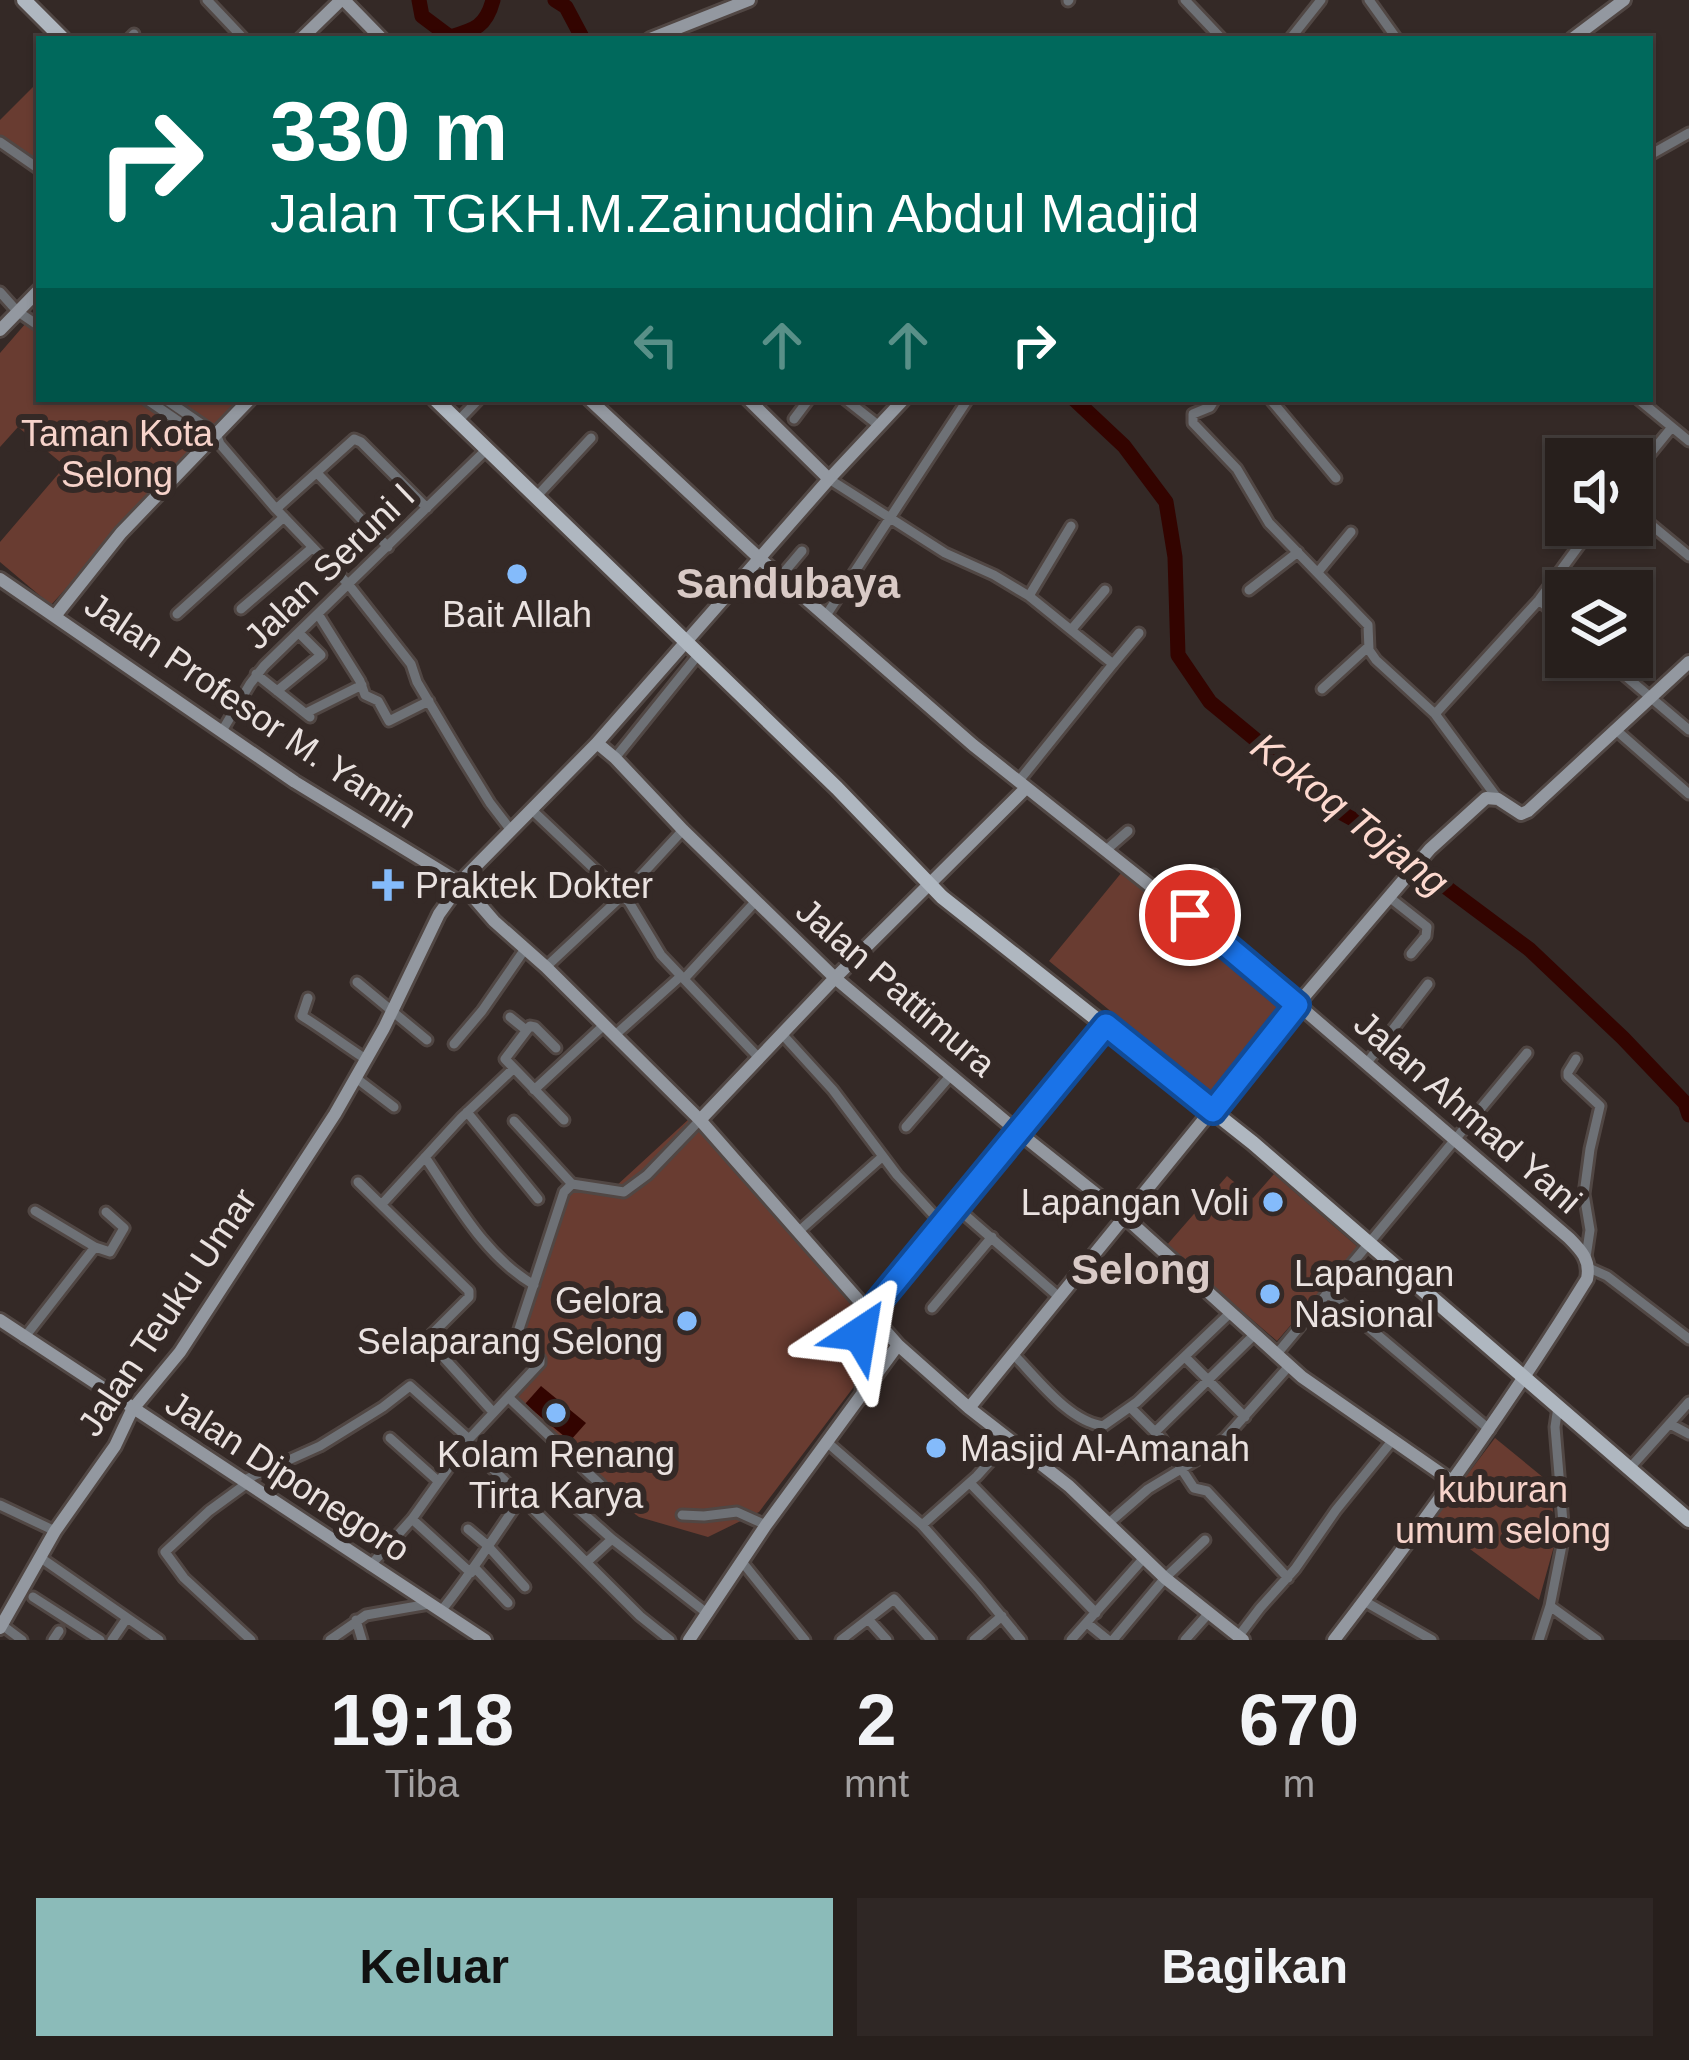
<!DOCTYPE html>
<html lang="id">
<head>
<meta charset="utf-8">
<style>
  body { margin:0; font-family:Helvetica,sans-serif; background:#2f2725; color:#f1f3f6; height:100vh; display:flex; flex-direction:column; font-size:45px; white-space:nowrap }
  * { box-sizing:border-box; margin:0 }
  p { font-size:39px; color:#a4a2a3 }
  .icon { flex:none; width:66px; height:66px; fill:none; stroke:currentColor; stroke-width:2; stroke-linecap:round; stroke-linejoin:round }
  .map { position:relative; height:1640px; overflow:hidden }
  .drawer { display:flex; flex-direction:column; background:#271f1c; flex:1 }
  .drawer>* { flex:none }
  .banner { position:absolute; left:36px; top:36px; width:1617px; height:366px; border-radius:0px; box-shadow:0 3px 9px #0004,0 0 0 3px #433d3b; background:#00695c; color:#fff; overflow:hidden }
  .buttons { position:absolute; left:1545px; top:438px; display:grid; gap:24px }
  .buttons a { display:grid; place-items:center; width:108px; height:108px; border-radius:0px; background:#271f1c; box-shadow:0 3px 9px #0004,0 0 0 3px #433d3b; font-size:60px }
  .pin { position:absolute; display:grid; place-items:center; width:102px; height:102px; color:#fff; margin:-51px; border:6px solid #fff; border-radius:50%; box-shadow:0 3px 12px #0007 }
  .me { position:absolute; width:132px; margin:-66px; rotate:33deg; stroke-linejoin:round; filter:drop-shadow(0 0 9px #0008) }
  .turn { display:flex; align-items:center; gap:42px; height:252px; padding:0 36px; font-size:54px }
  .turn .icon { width:156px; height:156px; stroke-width:2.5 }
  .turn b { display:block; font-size:84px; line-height:102px }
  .lanes { display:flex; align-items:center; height:114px; padding:0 36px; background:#0003; justify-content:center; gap:60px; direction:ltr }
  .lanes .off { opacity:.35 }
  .eta { display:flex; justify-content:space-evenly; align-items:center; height:204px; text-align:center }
  .eta b { font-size:72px; font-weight:700; line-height:84px }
  .cta { display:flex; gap:24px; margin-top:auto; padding:24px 36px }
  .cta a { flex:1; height:138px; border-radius:0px; background:#8bbbb9; color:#111; font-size:48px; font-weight:700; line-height:138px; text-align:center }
  .cta a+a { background:#2f2725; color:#f1f3f6 }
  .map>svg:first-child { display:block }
  .green { fill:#693c31 }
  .water { fill:#330400 }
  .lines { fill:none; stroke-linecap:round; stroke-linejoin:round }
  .river { stroke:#330400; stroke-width:15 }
  .street-casing { stroke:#514744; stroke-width:15 }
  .secondary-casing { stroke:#514744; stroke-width:18 }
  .primary-casing { stroke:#514744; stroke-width:20 }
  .street { stroke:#6e7176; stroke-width:9 }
  .secondary { stroke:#9398a0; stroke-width:12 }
  .primary { stroke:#afb7c0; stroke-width:14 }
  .route-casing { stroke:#114b97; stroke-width:30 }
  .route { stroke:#1a73e8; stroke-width:21 }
  .poi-dot { fill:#84bbfb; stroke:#342926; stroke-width:4.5 }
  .labels { text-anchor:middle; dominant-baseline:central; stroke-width:12; stroke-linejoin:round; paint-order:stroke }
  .park-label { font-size:36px; fill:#f7d3ca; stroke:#342926 }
  .street-label { font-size:36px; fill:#eae2e0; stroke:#342926 }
  .poi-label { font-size:36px; fill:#eae2e0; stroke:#342926; text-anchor:start }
  .water-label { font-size:39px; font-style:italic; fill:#fdd9cf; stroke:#342926 }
  .quarter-label { font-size:42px; font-weight:bold; fill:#d9cac6; stroke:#342926 }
</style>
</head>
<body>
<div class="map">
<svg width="1689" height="1640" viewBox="0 0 1689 1640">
  <rect width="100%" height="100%" fill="#342926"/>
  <path class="green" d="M39,81v85l-39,-30v-16z
    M39,308v91h199l-187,206 -51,-43v-20l65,-76 -47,-39 -18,20v-94z
    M1122,872l166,136 -73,88 -166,-135z
    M690,1118l165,190 1,76 -97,128 -51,25 -69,-20 -55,-40 -72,-81 18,-27 -15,-35 55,-155 45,8z
    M1274,1174l84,73 -81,94 -111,-95 61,-70 26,22z
    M1495,1438l55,45 6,56 -17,61 -107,-79z"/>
  <path class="water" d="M541,1386l45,37 -16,18 -45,-37z"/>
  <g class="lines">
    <path class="river" d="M419,0l3,16 28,21c24,-7 36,-10 43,-37
      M555,0l11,7 17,32
      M1074,399l50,47 42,56 9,55 3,98 32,47 91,75 15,22 44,24 169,126 94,89 62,65 4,12"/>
    <g class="street-casing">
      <path id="street" d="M207,0l37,39
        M1185,0l37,39
        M1369,0l28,39
        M1068,1l1,-1
        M129,39l5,-5
        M1290,39l31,-39
        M0,142l39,27
        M1650,155l39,-22
        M0,292l17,19 22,15
        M146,399l63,43 6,1
        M165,399l51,35 4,10 56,65 73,76 62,79 6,18 44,74 29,47 20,26
        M845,399l33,26
        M1215,399l-5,8 -17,7v9l44,46 32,54 99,102 1,25 7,10 59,54 63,85
        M1270,399l66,79
        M1638,399l51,42
        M794,419l15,-20
        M458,421l21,-22
        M317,473l71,74
        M1632,476l40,-49
        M829,479l116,74 49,22 35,21 84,68 -95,118
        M537,496l54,-58
        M276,509l78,-70 7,3 66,66
        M1632,509l57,47
        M1318,572l33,-40
        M780,577l22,-26
        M1249,590l49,-38
        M1029,596l42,-70
        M1539,600l27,24
        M241,609l71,-61
        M177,614l107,-97
        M318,614l42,67 5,14 13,6 11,20 40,-20
        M825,617l143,-218
        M1071,630l34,-40
        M1603,657l86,73
        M1113,664l26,-31
        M256,674l54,43
        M1322,689l46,-42
        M277,691l44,-36 -22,-22
        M306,713l56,-28
        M1435,714l104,-114 55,-75
        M1616,730l73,64
        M222,731l28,-47 14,-18 223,-217
        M615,758l83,-103
        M531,809l98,93 32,53 98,103
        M1105,851l23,-20
        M1389,897l38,30 -1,9 -15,18
        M1190,915c11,-12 14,-26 24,-40
        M546,967l76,-71 61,-66
        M684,979l71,-77
        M357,982l70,58
        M308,998l-6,18c21,13 42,29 65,44
        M510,1017l16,13
        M782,1034l51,56 64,85 46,50
        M614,1036l67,-60
        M454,1044l28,-33 43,-62
        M556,1048l-21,-21 -5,-1 -25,33 59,61
        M1576,1059l-8,13v4l32,30 -10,43 -6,45 6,36 -4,27
        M1366,1064l62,-80
        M356,1078l38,29
        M534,1090l69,-64
        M467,1112l71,87
        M514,1121l58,63 52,8 23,-17 53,-55
        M906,1127l45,-52
        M425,1157c32,47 59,98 109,128
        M358,1182l111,109v6l-42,42 66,73
        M382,1204l79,-86 52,-49
        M957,1208l102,89
        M35,1211l60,36 15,5 14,-24 -18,-16
        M798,1232l84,-75
        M1589,1268l18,8 82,63
        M1328,1293l162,137
        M932,1308l60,-71
        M24,1338l71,-91
        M1013,1354c24,24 55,67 90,72l34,-24 92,-88
        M1276,1355l251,-302
        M1185,1357l60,60
        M508,1397l93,88
        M1130,1407l31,31 33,50 13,3 81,87
        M1558,1407l-3,20 9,108 -14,71 47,34
        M1670,1424l19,10
        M1155,1432l99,-97
        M390,1438l48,43
        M466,1442l174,174 30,24
        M828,1443l94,82 56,63 43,52
        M1629,1469l60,-67
        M242,1481l78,-35 63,-39 27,-21 59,53
        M970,1483l126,130
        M246,1484l-37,27 -44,41 19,26 67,62
        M557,1490l55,49 96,75
        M0,1505l55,26
        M682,1515l22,1 33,-4 29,13
        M412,1519l59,54
        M1109,1523l39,-34 53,-32 25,-20 63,-71
        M922,1525l55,-49 33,-37
        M468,1529l19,16 38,42
        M41,1558l118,82
        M588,1561l24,-22
        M743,1563l62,77
        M370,1566l42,-47 57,-80 71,-76v-4l-17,-20 -4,-10 45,-137 8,-8
        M475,1568l33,35
        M33,1597l67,43
        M1364,1601l68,39
        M441,1611c30,-37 54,-76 81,-114
        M868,1619l19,21
        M356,1620l6,20
        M1087,1623l21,17
        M2,1625l20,15
        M1238,1637l22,-29 35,-39 41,-59 56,-69
        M53,1640l6,-9
        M112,1640l15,-22
        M330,1640l36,-25 63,-11
        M841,1640l53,-41 37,41
        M974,1640l28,-24
        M1071,1640l72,-81
        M1113,1640l52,-62 40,-38
        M1185,1640l23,-26
        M1539,1640l11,-34"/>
    </g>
    <g class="secondary-casing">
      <path id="secondary" d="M344,0l38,39
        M301,39l40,-39
        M650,39l99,-39
        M1572,39l52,-39
        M0,330l39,-40
        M589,399l170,159 214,187 308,245 288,248c12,12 22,22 18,41 -77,125 -163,244 -253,361
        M748,399l81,80
        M0,579l295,203 167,102 32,37 52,46 154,153 198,225 71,63 100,78 96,92 78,62
        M55,616l66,-83 129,-134
        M597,743l18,15 68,72 152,148 182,153 108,86 177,160 151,105
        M700,1120l135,-142 191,-190
        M0,1320l485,320
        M863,1394l-3,-47 4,-27 242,-295
        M969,1408l328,-403 92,-108 41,-48 56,-51 12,1 23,15 7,-3 161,-149
        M0,1628l55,-97 60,-85 17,-36 48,-58 155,-238 49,-86 55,-114 28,-39 130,-132 232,-264 75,-80
        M689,1640l77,-115 132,-180"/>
    </g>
    <g class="primary-casing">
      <path id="primary" d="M24,0l39,39
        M435,399l402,389 105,109 311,246 436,377"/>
    </g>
    <use href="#street" class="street"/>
    <use href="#secondary" class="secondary"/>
    <use href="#primary" class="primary"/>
  </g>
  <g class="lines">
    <g class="route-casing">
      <path id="route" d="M860,1334l4,-14 6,-8 236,-287 107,86 84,-106 -107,-90"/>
    </g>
    <use href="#route" class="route"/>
  </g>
  <g class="poi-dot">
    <circle cx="517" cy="574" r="12"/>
    <path d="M382 867h12v12h12v12h-12v12h-12v-12h-12v-12h12z"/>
    <circle cx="1273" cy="1202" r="12"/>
    <circle cx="1270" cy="1294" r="12"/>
    <circle cx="687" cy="1321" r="12"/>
    <circle cx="556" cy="1413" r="12"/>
    <circle cx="936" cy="1448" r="12"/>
  </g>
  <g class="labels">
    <g class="park-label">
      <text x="117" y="433">Taman Kota<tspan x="117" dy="41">Selong</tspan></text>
      <text x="1503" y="1489">kuburan<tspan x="1503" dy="41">umum selong</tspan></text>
    </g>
    <g class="street-label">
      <text transform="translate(329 566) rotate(-44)">Jalan Seruni I</text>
      <text transform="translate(251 710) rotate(34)">Jalan Profesor M. Yamin</text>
      <text transform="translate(896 987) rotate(41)">Jalan Pattimura</text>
      <text transform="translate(1468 1112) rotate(41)">Jalan Ahmad Yani</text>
      <text transform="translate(167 1312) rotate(-56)">Jalan Teuku Umar</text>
      <text transform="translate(288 1476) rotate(33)">Jalan Diponegoro</text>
    </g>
    <g class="poi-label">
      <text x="517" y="614" text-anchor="middle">Bait Allah</text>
      <text x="415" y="885">Praktek Dokter</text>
      <text x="1249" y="1202" text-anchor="end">Lapangan Voli</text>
      <text x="1294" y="1273">Lapangan<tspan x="1294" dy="41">Nasional</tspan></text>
      <text x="663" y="1300" text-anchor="end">Gelora<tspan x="663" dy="41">Selaparang Selong</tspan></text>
      <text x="960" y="1448">Masjid Al-Amanah</text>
      <text x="556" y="1454" text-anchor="middle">Kolam Renang<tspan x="556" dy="41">Tirta Karya</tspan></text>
    </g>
    <g class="water-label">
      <text transform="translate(1350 814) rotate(38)">Kokoq Tojang</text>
    </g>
    <g class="quarter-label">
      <text x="788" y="583">Sandubaya</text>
      <text x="1141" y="1269">Selong</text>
    </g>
  </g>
</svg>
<div class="buttons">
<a><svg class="icon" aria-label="sound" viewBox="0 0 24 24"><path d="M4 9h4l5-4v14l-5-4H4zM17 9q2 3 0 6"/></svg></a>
<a><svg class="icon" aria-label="layers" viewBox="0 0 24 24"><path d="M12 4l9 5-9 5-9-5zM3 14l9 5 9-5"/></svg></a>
</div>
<div class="pin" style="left:1190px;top:915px;background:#d93025"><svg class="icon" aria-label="arrive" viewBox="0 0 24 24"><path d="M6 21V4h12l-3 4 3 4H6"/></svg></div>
<svg class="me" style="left:860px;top:1334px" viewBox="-20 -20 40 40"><path d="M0-17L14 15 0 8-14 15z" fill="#1a73e8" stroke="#fff" stroke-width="4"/></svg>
<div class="banner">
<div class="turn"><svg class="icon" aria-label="right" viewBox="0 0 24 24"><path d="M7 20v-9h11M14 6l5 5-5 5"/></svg><div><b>330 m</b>Jalan TGKH.M.Zainuddin Abdul Madjid</div></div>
<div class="lanes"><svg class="icon off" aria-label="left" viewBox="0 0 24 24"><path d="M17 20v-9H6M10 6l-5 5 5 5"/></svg><svg class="icon off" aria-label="ahead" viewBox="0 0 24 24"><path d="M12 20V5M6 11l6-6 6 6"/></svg><svg class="icon off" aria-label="ahead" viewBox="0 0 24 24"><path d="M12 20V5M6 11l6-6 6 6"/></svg><svg class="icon" aria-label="right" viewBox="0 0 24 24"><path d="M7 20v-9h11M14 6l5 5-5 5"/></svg></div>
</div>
</div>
<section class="drawer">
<div class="eta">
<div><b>19:18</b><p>Tiba</p></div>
<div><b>2</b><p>mnt</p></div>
<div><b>670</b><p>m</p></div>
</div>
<div class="cta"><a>Keluar</a><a>Bagikan</a></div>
</section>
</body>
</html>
